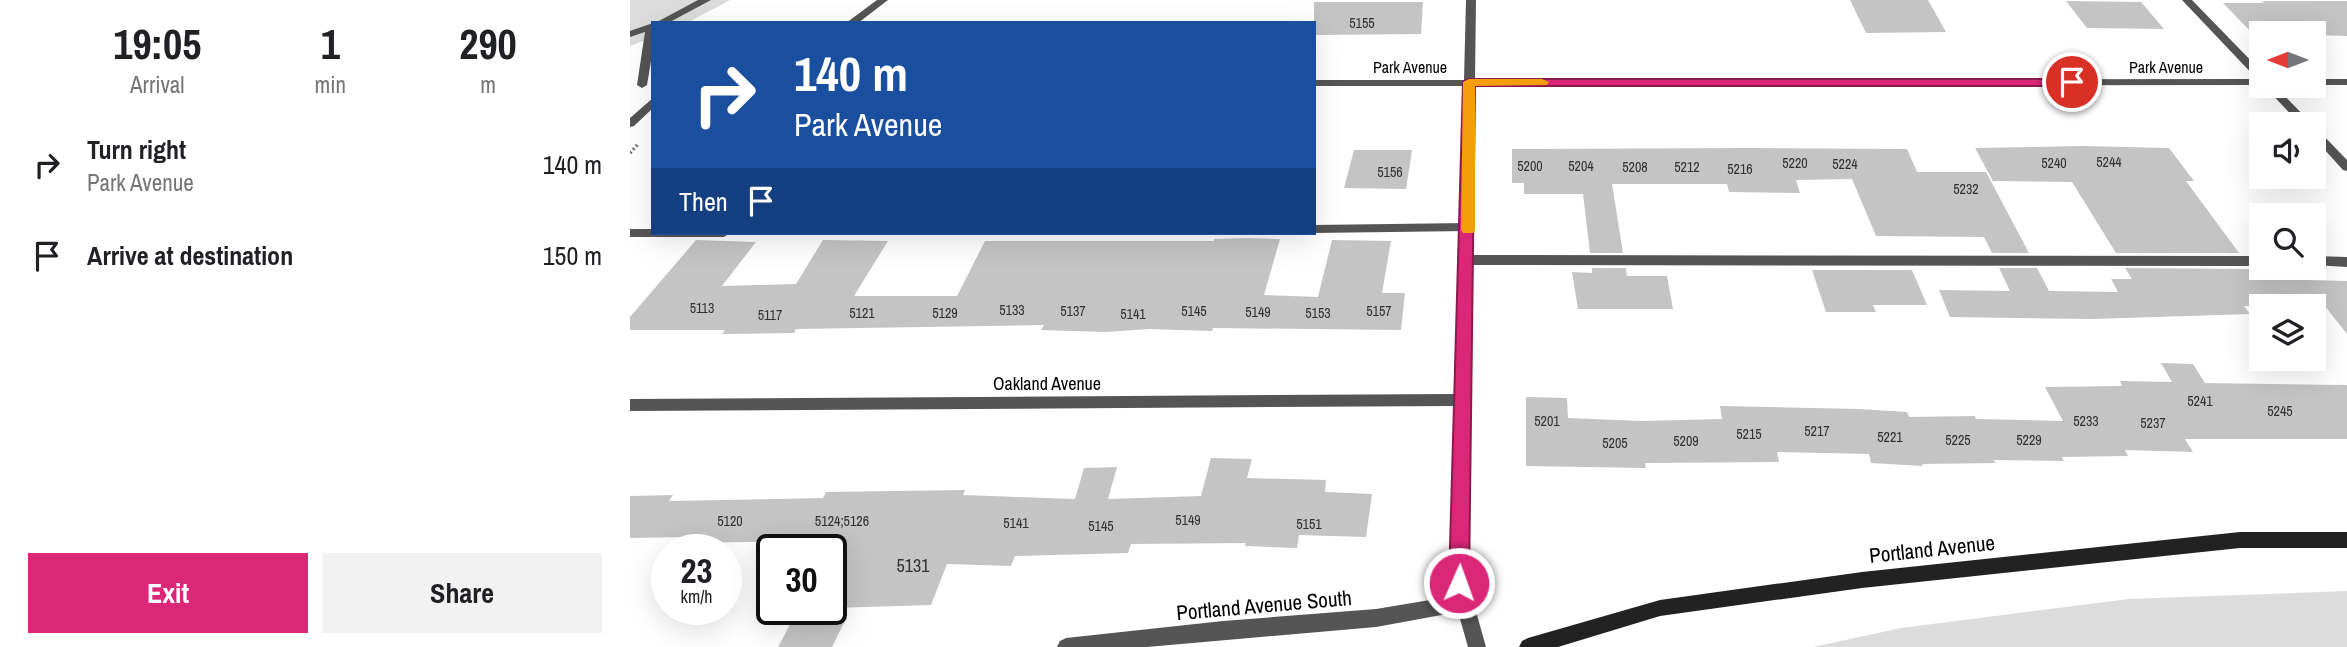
<!DOCTYPE html>
<html lang="en">
<head>
<meta charset="utf-8">
<style>
  body { margin:0; font-family:"Archivo Narrow",sans-serif; background:#f2f2f2; color:#202124; height:100vh; display:flex; flex-direction:column; font-size:26px; white-space:nowrap }
  * { box-sizing:border-box; margin:0 }
  p { font-size:23px; color:#757577 }
  .icon { flex:none; width:38px; height:38px; fill:none; stroke:currentColor; stroke-width:2; stroke-linecap:round; stroke-linejoin:round }
  .map { position:relative; flex:1; overflow:hidden }
  .side { display:flex; flex-direction:column; background:#fff; width:630px }
  .side>* { flex:none }
  .guide { position:absolute; left:21px; top:21px; width:665px; height:214px; border-radius:0px; box-shadow:0 7px 28px #0002; background:#1a4fa0; color:#fff; overflow:hidden }
  .needle { width:46px; rotate:270deg }
  .controls { position:absolute; left:1619px; top:21px; display:grid; gap:14px }
  .controls a { display:grid; place-items:center; width:77px; height:77px; border-radius:0px; background:#fff; box-shadow:0 7px 28px #0002; font-size:35px }
  .speed { position:absolute; left:21px; top:534px; display:flex; gap:14px; font-size:35px; font-weight:700; text-align:center }
  .speed>* { display:grid; place-content:center; width:91px; height:91px; border-radius:50%; background:#fff; box-shadow:0 7px 28px #0002; line-height:1 }
  .speed small { font-size:18px; font-weight:400 }
  .speed .limit { border:4px solid #111; border-radius:10px; background:#fff; color:#111 }
  .pin { position:absolute; display:grid; place-items:center; width:60px; height:60px; color:#fff; margin:-30px; border:4px solid #fff; border-radius:50%; box-shadow:0 2px 7px #0007 }
  .me { position:absolute; width:77px; margin:-38px; rotate:2deg; stroke-linejoin:round; filter:drop-shadow(0 0 5px #0008) }
  .turn { display:flex; align-items:center; gap:24px; height:147px; padding:0 28px; font-size:32px }
  .turn .icon { width:91px; height:91px; stroke-width:2.5 }
  .turn b { display:block; font-size:49px; line-height:60px }
  .then { display:flex; align-items:center; height:66px; padding:0 28px; background:#0003; gap:14px; font-size:26px }
  .eta { display:flex; justify-content:space-evenly; align-items:center; height:119px; text-align:center }
  .eta b { font-size:42px; font-weight:700; line-height:49px }
  .action { display:flex; gap:14px; margin-top:auto; padding:14px 28px }
  .action a { flex:1; height:80px; border-radius:0px; background:#db2777; color:#fff; font-size:28px; font-weight:700; line-height:80px; text-align:center }
  .action a+a { background:#f2f2f2; color:#202124 }
  ul { padding:0; list-style:none }
  li { display:flex; align-items:center; gap:21px; height:91px; padding:0 28px }
  li div { flex:1 }
  li b { display:block; font-size:26px }
  li em { font-style:normal }
  main { display:flex; flex:1; min-height:0 }
  .map>svg:first-child { display:block }
  .green { fill:#dcdcdc }
  .building { fill:#c4c4c4 }
  .lines { fill:none; stroke-linecap:round; stroke-linejoin:round }
  .path { stroke:#777; stroke-width:3.5; stroke-dasharray:2 2.5; stroke-linecap:butt }
  .lane { fill:#555; fill-rule:evenodd }
  .street { fill:#555; fill-rule:evenodd }
  .secondary { fill:#222; fill-rule:evenodd }
  .route { fill:#db2777; stroke:#8e194d; stroke-width:2 }
  .slow { fill:#f59e0b }
  .labels { text-anchor:middle; dominant-baseline:central; stroke-width:5; stroke-linejoin:round; paint-order:stroke }
  .number-label { font-size:14px; fill:#313131 }
  .far-street-label { font-size:16px; fill:#000; stroke:#fff }
  .street-label { font-size:18px; fill:#000; stroke:#fff }
  .near-number-label { font-size:18px; fill:#313131 }
  .near-street-label { font-size:21px; fill:#000; stroke:#fff }
</style>
</head>
<body>
<main>
<section class="side">
<div class="eta">
<div><b>19:05</b><p>Arrival</p></div>
<div><b>1</b><p>min</p></div>
<div><b>290</b><p>m</p></div>
</div>
<ul>
<li><svg class="icon" aria-label="right" viewBox="0 0 24 24"><path d="M7 20v-9h11M14 6l5 5-5 5"/></svg><div><b>Turn right</b><p>Park Avenue</p></div><em>140 m</em></li>
<li><svg class="icon" aria-label="arrive" viewBox="0 0 24 24"><path d="M6 21V4h12l-3 4 3 4H6"/></svg><div><b>Arrive at destination</b></div><em>150 m</em></li>
</ul>
<div class="action"><a>Exit</a><a>Share</a></div>
</section>
<div class="map">
<svg width="1717" height="647" viewBox="0 0 1717 647">
  <rect width="100%" height="100%" fill="#fff"/>
  <path class="green" d="M0,0h100l-43,23h-34v14l-23,9z
    M1717,591v56h-534l88,-19 228,-29z"/>
  <path class="building" d="M1220,0h78l18,32 -80,1z
    M1436,1l75,1 23,27 -77,-1z
    M1632,1h85v35l-95,-3 -29,-30h41z
    M684,2h109l-2,32 -107,1z
    M1453,146l86,2 25,33h-8l53,72h-123l-44,-71 -79,-1 -18,-33z
    M1120,148l157,1 10,23h69l43,81h-37l-8,-16 -108,-1 -24,-57 -56,1 4,13 -71,-1 -2,-8h-115l11,69h-33l-7,-59h-59v-11h-12v-34z
    M724,150h58l-6,39 -62,-1z
    M619,238l31,1 -16,56 54,2 14,-57 59,1 -9,52h23l-4,37 -188,-2 -1,3 -62,-2 -45,3 -64,-2 3,-5 -248,4 -2,4 -72,1 3,-4h-95v-13l66,-77 60,2 -34,44 74,-2 27,-44 65,1 -34,55h103l28,-55h229v-2z
    M962,268h34l1,8h40l6,33h-95l-6,-37 20,1z
    M1369,268h38l12,23 69,1 -7,-13h21l-7,-11 126,1 8,10 88,2v53l-23,-29 -80,1 6,8 -157,5 -143,-2 -11,-27 71,1z
    M1182,270h100l15,35h-54l3,7h-50z
    M1531,363l32,1 12,19 142,2v54h-162l8,13 -68,-2 3,6 -66,1 2,4 -70,-1 1,3 -73,1 1,2 -52,-3 -2,-9 -92,-2 2,10 -134,1 1,5 -120,-2v-69l41,1 1,20 73,3 81,-2 -2,-13 138,3 49,3 2,5 66,-1 1,3 87,2 -18,-34 77,-1 -2,-5 52,1z
    M581,458l41,1 -5,19 79,2 -1,12 47,2 -6,43 -67,-2 -2,13 -52,-2 1,-3 -115,1 -3,9 -113,3 -4,10 -64,-2 -16,41 -100,3v-58h-34l4,-9 -116,2 4,-6 -59,1v-42l43,-1 -4,6 154,-3 3,-6 139,-2 -2,5 112,4 9,-31 33,-1 -9,32 93,-3z
    M163,619h53l-14,28h-54z"/>
  <g class="lines">
    <path class="path" d="M0,153l9,-10"/>
    <path class="lane" d="M247,0h11l-30,23h-12z
      M838,223l4,1 2,3 -2,3 -4,1 -154,2h-2h2v-8z
      M0,229h23v4h77l-6,4h-94z
      M837,255l794,1v10l-794,-1 -7,-5z
      M1684,256l33,1v10l-33,-2z"/>
    <path class="street" d="M68,0h13l-43,23h-13z
      M836,0h10l-1,80 782,-1 -75,-79h10l69,71v14l-786,1 -7,497 18,64h-18l-10,-35 -82,15 -229,20h-90l3,-6 6,-3 157,-17 153,-12 78,-13 -4,-13 5,-177 -825,5v-12l825,-5 9,-308h-150v-6h150z
      M23,23v26l-6,36 -5,3 -5,-3 8,-53 -15,5v-6z
      M1684,79h33v6h-33z
      M1634,86h11l37,38h-12z
      M23,98v10l-19,18 -4,1v-9z
      M1684,129l4,1 29,30v11l-4,-1 -29,-32z"/>
    <path class="secondary" d="M1610,532h107v16h-107l-378,40 -202,28 -102,31h-39l3,-6 6,-3 132,-38 202,-28z"/>
  </g>
  <path class="route" d="M839,79h603l6,3 -6,4h-597l-6,497 -3,7 -7,3 -7,-3 -3,-7 14,-501z"/>
  <path class="slow" d="M912,79l7,3 -2,3 -72,1v144l-2,3h-10l-2,-3 2,-148 6,-3z"/>
  <g class="labels">
    <g class="number-label">
      <text x="732" y="23">5155</text>
      <text x="1479" y="162">5244</text>
      <text x="1165" y="163">5220</text>
      <text x="1424" y="163">5240</text>
      <text x="1215" y="164">5224</text>
      <text x="900" y="166">5200</text>
      <text x="951" y="166">5204</text>
      <text x="1005" y="167">5208</text>
      <text x="1057" y="167">5212</text>
      <text x="1110" y="169">5216</text>
      <text x="760" y="172">5156</text>
      <text x="1336" y="189">5232</text>
      <text x="72" y="308">5113</text>
      <text x="382" y="310">5133</text>
      <text x="443" y="311">5137</text>
      <text x="564" y="311">5145</text>
      <text x="749" y="311">5157</text>
      <text x="628" y="312">5149</text>
      <text x="232" y="313">5121</text>
      <text x="315" y="313">5129</text>
      <text x="688" y="313">5153</text>
      <text x="503" y="314">5141</text>
      <text x="140" y="315">5117</text>
      <text x="1570" y="401">5241</text>
      <text x="1650" y="411">5245</text>
      <text x="917" y="421">5201</text>
      <text x="1456" y="421">5233</text>
      <text x="1523" y="423">5237</text>
      <text x="1187" y="431">5217</text>
      <text x="1119" y="434">5215</text>
      <text x="1260" y="437">5221</text>
      <text x="1328" y="440">5225</text>
      <text x="1399" y="440">5229</text>
      <text x="1056" y="441">5209</text>
      <text x="985" y="443">5205</text>
      <text x="558" y="520">5149</text>
      <text x="100" y="521">5120</text>
      <text x="212" y="521">5124;5126</text>
      <text x="386" y="523">5141</text>
      <text x="679" y="524">5151</text>
      <text x="471" y="526">5145</text>
    </g>
    <g class="far-street-label">
      <text x="780" y="67">Park Avenue</text>
      <text x="1536" y="67">Park Avenue</text>
    </g>
    <g class="street-label">
      <text x="417" y="383">Oakland Avenue</text>
    </g>
    <g class="near-number-label">
      <text x="283" y="565">5131</text>
    </g>
    <g class="near-street-label">
      <text transform="translate(1302 549) rotate(-6)">Portland Avenue</text>
      <text transform="translate(634 605) rotate(-5)">Portland Avenue South</text>
    </g>
  </g>
</svg>
<div class="controls">
<a><svg class="needle" viewBox="-14 -14 28 28"><path d="M0-13l5 13h-10z" fill="#e53935"/><path d="M0 13l5-13h-10z" fill="#757577"/></svg></a>
<a><svg class="icon" aria-label="sound" viewBox="0 0 24 24"><path d="M4 9h4l5-4v14l-5-4H4zM17 9q2 3 0 6"/></svg></a>
<a><svg class="icon" aria-label="search" viewBox="0 0 24 24"><circle cx="10" cy="10" r="6"/><path d="M15 15l6 6"/></svg></a>
<a><svg class="icon" aria-label="layers" viewBox="0 0 24 24"><path d="M12 4l9 5-9 5-9-5zM3 14l9 5 9-5"/></svg></a>
</div>
<div class="speed"><div>23<small>km/h</small></div><div class="limit">30</div></div>
<div class="pin" style="left:1442px;top:82px;background:#d93025"><svg class="icon" aria-label="arrive" viewBox="0 0 24 24"><path d="M6 21V4h12l-3 4 3 4H6"/></svg></div>
<svg class="me" style="left:829px;top:583px" viewBox="-20 -20 40 40"><circle r="17" fill="#db2777" stroke="#fff" stroke-width="3"/><path d="M0-11L8 9 0 5-8 9z" fill="#fff"/></svg>
<div class="guide">
<div class="turn"><svg class="icon" aria-label="right" viewBox="0 0 24 24"><path d="M7 20v-9h11M14 6l5 5-5 5"/></svg><div><b>140 m</b>Park Avenue</div></div>
<div class="then">Then<svg class="icon" aria-label="arrive" viewBox="0 0 24 24"><path d="M6 21V4h12l-3 4 3 4H6"/></svg></div>
</div>
</div>
</main>
</body>
</html>
